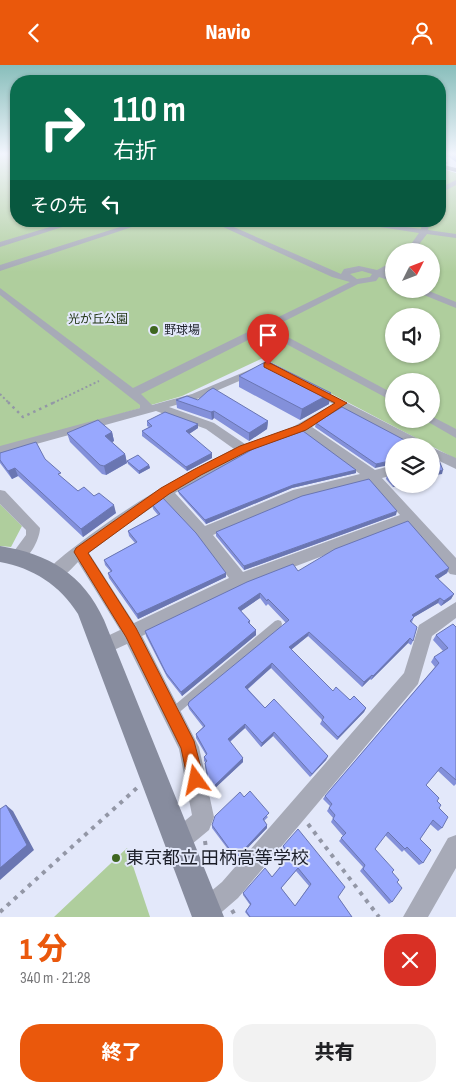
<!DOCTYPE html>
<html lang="ja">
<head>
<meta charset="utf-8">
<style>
  body { margin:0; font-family:"Sofia Sans Condensed","Noto Sans JP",sans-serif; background:#f2f2f2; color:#202124; height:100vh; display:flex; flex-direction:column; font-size:19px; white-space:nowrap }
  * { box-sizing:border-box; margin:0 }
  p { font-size:16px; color:#757577 }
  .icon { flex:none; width:28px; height:28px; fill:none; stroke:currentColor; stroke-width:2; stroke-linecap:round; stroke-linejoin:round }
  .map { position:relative; height:852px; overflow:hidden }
  .details { display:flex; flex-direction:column; background:#fff; flex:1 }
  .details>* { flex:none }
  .hud { position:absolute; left:10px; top:10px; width:436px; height:152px; border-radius:20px; box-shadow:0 1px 4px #0004; background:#0b6e4f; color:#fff; overflow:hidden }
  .needle { width:32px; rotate:48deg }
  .tools { position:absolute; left:385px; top:178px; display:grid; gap:10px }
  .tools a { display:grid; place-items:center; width:55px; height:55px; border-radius:50%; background:#fff; box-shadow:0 1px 4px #0004; font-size:25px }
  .pin { position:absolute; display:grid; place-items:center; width:42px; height:42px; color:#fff; margin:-51px -21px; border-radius:50% 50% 50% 0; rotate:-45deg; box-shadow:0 0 5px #0007 }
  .pin .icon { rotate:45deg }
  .me { position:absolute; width:55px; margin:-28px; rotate:348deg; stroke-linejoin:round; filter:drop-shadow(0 0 4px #0008) }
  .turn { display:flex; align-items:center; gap:18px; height:105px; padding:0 20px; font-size:22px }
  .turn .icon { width:65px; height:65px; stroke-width:2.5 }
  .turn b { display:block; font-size:35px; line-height:42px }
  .then { display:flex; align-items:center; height:48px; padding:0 20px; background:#0003; gap:10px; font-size:19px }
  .round { display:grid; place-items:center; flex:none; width:52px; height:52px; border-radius:20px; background:#f2f2f2 }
  .summary { display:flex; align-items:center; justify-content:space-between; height:85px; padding:0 20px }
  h1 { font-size:30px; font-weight:800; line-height:38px; color:#ea580c }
  .button { display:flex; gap:10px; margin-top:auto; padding:10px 20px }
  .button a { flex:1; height:58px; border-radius:20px; background:#ea580c; color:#fff; font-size:20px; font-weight:800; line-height:58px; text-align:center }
  .button a+a { background:#f2f2f2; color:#202124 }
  header { display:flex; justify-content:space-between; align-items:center; height:65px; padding:0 20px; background:#ea580c; color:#fff; font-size:22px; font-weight:800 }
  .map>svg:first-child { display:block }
  .green { fill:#afce9d; fill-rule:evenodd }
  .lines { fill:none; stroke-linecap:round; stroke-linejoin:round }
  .path-far2 { stroke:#9397a6; stroke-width:2; stroke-dasharray:2 2.5; stroke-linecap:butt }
  .path-far1 { stroke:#9397a6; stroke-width:2.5; stroke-dasharray:2.5 4; stroke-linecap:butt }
  .path { stroke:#9397a6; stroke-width:4; stroke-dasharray:4 5.5; stroke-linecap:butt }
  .lane { fill:#a7aab7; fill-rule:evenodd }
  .street { fill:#a7aab7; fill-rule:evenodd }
  .secondary { fill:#878c9e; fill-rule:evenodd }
  .wall { fill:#8390da; fill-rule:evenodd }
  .shaded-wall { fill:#6a76b2 }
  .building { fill:#98a8fe; stroke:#6a76b2; fill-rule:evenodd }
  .route { fill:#ea580c; stroke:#983908 }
  .poi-dot { fill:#3e6620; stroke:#e3e8fa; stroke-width:2 }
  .labels { text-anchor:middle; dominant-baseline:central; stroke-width:4; stroke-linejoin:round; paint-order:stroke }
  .far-park-label { font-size:12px; fill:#1c300e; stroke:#e3e8fa }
  .far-poi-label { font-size:12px; fill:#1b1e28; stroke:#e3e8fa; text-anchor:start }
  .near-poi-label { font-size:18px; fill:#1b1e28; stroke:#e3e8fa; text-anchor:start }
</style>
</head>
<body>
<header><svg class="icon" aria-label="back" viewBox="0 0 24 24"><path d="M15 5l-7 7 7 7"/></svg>Navio<svg class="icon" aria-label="person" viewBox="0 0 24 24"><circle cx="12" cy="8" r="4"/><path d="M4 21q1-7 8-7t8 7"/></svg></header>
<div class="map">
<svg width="456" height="852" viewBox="0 0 456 852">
  <rect width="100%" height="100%" fill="#e3e8fa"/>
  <path class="green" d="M0,88h16v68h424v-53l16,5v286l-193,-101 -81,38 -182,53zM394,186h37v38h-37zM394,251h37v38h-37zM394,316h37v38h-37z
    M0,439l22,22 -11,21 -11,-1z
    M127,783l23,69h-96z"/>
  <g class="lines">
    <path class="path-far2" d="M0,329l9,9
      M53,338l46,-22"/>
    <path class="path-far1" d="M8,337l15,15 32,-15"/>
    <path class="path" d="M308,759l71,93
      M205,776l2,14
      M232,845l4,7
      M0,847l138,-125"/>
    <path class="lane" d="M278,555l3,1 1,3 -1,3 -105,88 -3,2 -3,-2 -2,-3 2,-3 105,-88z"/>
    <path class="street" d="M440,92l8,6 -7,5h-1z
      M456,115v5l-16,8v-5z
      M70,156h11l-81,26v-5z
      M139,156h11l-150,50v-6z
      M210,156h10l121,53 3,-5 15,-3 18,4 17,-9v6l-10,6 10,3v6l-15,-5 -3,4 -18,3 -87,44 123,66v8l-130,-70 -123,62 11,11 40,-11 64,-27 4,1 1,2 -1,2 -60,26 -31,9 45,16 31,21 46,-16 42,-24 -23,-13 -2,-2 2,-2 4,-1 112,57 2,3h-16l-70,-38 -30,19 63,43 19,-5v10l-12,3 74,80v17l-6,-1 -43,-50 -161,61 -104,51 57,111 15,70 -5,13 -23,19 -8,3 -8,-3 -3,-8 3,-8 22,-18 -13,-66 -52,-105 -24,11 -6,-2 -3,-6 3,-6 23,-11 -42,-68c-8,8 -18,21 -30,17l-2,-5c6,-11 21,-21 31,-29 49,-38 102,-69 157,-96l-28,-20 -50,-18 -156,43v-8l140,-38v-3l-140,-110v-7l133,100 217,-106 -18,-5zM362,206l10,3 -2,3 -13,2 -7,-5zM302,367l58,42 -67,16 -88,36 -30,-33 79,-43zM369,416l31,34 -157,57 -30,-37 88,-37zM164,434l34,38 31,41 -95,45 -45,-70 36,-27z
      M341,156h21l59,8 1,-8h8l-2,9 28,4v4l-29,-4 -13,17h-8l13,-18z
      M413,224h11l32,13v6l-42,-17z
      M431,351l25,13v9l-33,-19h8z
      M431,382l25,11v11l-25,-12z
      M0,425l5,1 35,37c0,12 -14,39 -28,34l-3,-4 17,-23v-5l-26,-26z
      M456,537v16l-24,18 -14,48 -180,214 -22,19h-20l-3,-6 4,-8 25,-21 182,-209 15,-48z
      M456,770v33l-28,49h-25l45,-79z"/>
    <path class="secondary" d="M440,99l16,4v4l-16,-4z
      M0,481c49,8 83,28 104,74l120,297h-32l-114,-303c-18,-29 -45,-46 -78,-52z"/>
  </g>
  <path class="wall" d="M440,88h16v9l-7,-5 -9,-2z
    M239,311l90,28 -29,16 -61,-33z
    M176,335h22l70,21 -1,8 -18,12 -35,-23 -2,2 -35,-12z
    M147,356l51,3v4l-9,6 23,24 -25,13 -45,-35v-5l7,-4 -2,-1z
    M316,358l96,21 -37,24 -60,-41z
    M112,367l2,9 -2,1 13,12 2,9 -21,12 -4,-1 -32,-32 -3,-9z
    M0,388l45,6 17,19 16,13 16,5 22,17 -33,24 -65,-61 -6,3 -12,-16z
    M127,396l22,4 1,3 -11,6 -11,-10z
    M356,405v3l-64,15 -86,36 -27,-30 -1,-3z
    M394,408v11h10l-11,3 -7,-8 1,-4z
    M152,439l74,69v4l-88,42 -29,-41 -1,-5 3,-1 -6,-7 -1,-5 31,-17 -6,-7 -1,-5 30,-16 -5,-6z
    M396,450l-152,55 -28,-34v-4z
    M449,503l-2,5 -9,6 16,15 -3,5 -10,7 -3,-3 -24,14 -2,5 1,19 -2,4 -3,-2 -37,37 -1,-1 -8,8 -54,-51 -17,14 42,41 33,17 -2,4 -27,28 -17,-16 2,-4 -51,-52 -23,21 17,19 63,48 -2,4 -16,17 -37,-41 -12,11 -16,-19 -15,14 13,20 -29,27 -6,-7 -3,-16v-4l-1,-1v-4l2,-2 -10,-17v-4l7,-7 -14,-18 -1,-4 98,-82 -18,-19 -2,2 -6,-8 -19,13 9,10v3l6,6v5l-74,61 -15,-19 -21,-41 -1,-5 153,-60z
    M456,562v157l-2,2 -16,-15 -12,14 11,16 2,7 3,20 -4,3 -8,-7 -10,15 3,24 -4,2 -15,-15 -2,2 -17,-17 -10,14 17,23 5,10 -5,20 -3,2 -29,-33 3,-4 -24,-26 4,-5 -12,-14 2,-4 -6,-7 3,-5 -7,-7 2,-3 110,-129 -4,-5 3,-5 9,-6 -10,-11 3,-5z
    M244,732l24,20 -4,4 3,7 -31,32 -24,-32v-3z
    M283,781l55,51 14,20h-103l-4,-5 5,-7 -7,-10v-2l29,-16 17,-21 -7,-8zM296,806l13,15 -14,20 -14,-18z"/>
  <path class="shaded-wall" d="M331,328l-2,11 -29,16 2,-11z
    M214,346v7l-2,2 -1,-8z
    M268,356l-1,8 -18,12v-8z
    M198,359v4l-12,8v-5z
    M112,367l2,9 -7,4 -2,-9z
    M212,388v5l-25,13 -1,-4z
    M125,389l2,9 -21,12 -2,-9z
    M394,395v4l-19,4 1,-4z
    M149,400l1,3 -11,6v-3z
    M15,403l3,8 -6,3 -4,-8z
    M356,405v3l-64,15 -86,36 -1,-4 88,-35z
    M443,405l-1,4 -11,2v-3z
    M394,418v1h10l-11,3z
    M114,440l2,8 -33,24 -2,-8z
    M397,446l-1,4 -152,55v-4z
    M449,503l-2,5 -14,9 2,-6z
    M226,508v4l-88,42 -1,-5z
    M260,528v5l-22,15v-5z
    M454,529l-3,5 -10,7 3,-5z
    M440,533l-2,5 -29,17 3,-5z
    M256,565v5l-74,61 -1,-4z
    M309,567l-1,4 -20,16 1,-5z
    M410,573l-2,5 -37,37 2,-4z
    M272,598l-1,5 -26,23v-4z
    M372,610l-2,4 -8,8 2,-5z
    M366,643l-2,4 -27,28 1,-3z
    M245,659v4l-17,15v-4z
    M274,667l-1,4 -12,11 1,-4z
    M328,691l-2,4 -16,17 2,-3z
    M243,693v4l-29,27v-3z
    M6,740l7,6 21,39 -34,30v-12z
    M267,760v3l-31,32v-2z"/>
  <path class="building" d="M267,296l64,32 -29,16 -63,-33z
    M213,323l55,33 -19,12 -35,-22 -3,1 -35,-12 11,-4 11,4 10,-9z
    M342,342l70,37h11l4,2h-33v14l-18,4 -60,-41z
    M165,347l33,12 -12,7 26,22 -26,14 -44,-36 10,-5 -5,-5z
    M98,355l14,12 -7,4 20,18 -21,12 -4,-1 -33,-32z
    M303,366l53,39 -63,15 -88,35 -27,-29 77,-43z
    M36,377l9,17 16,14 -3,1 20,17 6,-4 10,9 5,-3 15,12 -33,24 -66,-61 -7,3 -8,-11v-7z
    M431,388l7,5 5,12 -12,3z
    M138,390l11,10 -10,6 -12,-10z
    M394,408v10l-7,-8z
    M369,414l28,32 -153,55 -28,-34 86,-36z
    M162,432l34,36 30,40 -89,41 -29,-41 4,-2 -8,-11 33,-18 -9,-11 32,-17 -8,-10z
    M408,456l41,47 -14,8 19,18 -10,7 -4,-3 -28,17 2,2 -4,4 7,6 -4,14 -3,-3 -37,38 -1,-1 -8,7 -55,-50 -20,15 44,44 3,-4 14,13 4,-4 12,12 -28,29 -16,-17 2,-3 -52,-54 -27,24 20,21 9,-9 54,57 -16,18 -38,-42 -12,11 -17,-19 -17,15 15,19 -29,28 -6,-8 -3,-15 2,-2 -3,-4 3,-3 -11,-20 9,-8 -17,-21 1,-3 100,-82 -21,-21 -1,2 -7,-8 -22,15 12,13 -2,1 8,8 -75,62 -15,-19 -21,-42 102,-49 46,-18 5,7 37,-22z
    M453,559l3,3v153l-15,-13 -15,18 13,13 -2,3 4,4 -2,3 9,9 -6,11 -9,-8 -13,19 11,11 -8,13 -16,-16 -2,2 -17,-17 -13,17 19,21 -2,2 7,8 -2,2 5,6 -10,14 -29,-33 2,-4 -24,-27 5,-5 -13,-14 2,-4 -6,-7 3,-4 -7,-8 114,-133 -5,-6 14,-9 -12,-13z
    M250,726l19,22 -6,6 4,6 -31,33 -24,-33 3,-9 25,-24 4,5z
    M6,740l21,40 -27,23v-59z
    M298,764l47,58 -7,10 14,20h-102l-4,-6 5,-7 -8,-11 22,-25 7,9 19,-23 -8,-8zM298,803l13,16 -16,22 -14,-18z"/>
  <linearGradient id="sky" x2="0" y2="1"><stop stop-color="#88bebb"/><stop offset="0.43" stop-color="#f2f5fd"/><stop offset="1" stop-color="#f2f5fd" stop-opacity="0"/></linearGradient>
  <rect width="456" height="207" fill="url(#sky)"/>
  <path class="route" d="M268,297l79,41 -41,27 -58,21 -47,24 -32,19 -81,59 48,75 58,113 10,39 -2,6 -6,3 -7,-3 -8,-38 -55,-111 -52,-85 2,-4 85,-60 32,-18 47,-24 59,-21 36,-22 -71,-36v-4z"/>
  <g class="poi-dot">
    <circle cx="154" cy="265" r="5"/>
    <circle cx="116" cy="793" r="5"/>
  </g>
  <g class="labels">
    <g class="far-park-label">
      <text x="98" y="254">光が丘公園</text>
    </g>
    <g class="far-poi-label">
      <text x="164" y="265">野球場</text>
    </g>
    <g class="near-poi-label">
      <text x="126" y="793">東京都立 田柄高等学校</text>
    </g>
  </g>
</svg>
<div class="tools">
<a><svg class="needle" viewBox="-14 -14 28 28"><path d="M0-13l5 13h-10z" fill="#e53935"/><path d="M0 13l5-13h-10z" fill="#757577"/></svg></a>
<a><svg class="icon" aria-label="sound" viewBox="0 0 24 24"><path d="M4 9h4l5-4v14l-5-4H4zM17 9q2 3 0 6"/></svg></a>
<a><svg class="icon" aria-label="search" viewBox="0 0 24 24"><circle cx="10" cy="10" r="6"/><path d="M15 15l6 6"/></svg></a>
<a><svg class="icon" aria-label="layers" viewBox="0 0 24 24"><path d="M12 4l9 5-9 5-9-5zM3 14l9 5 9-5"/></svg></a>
</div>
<div class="pin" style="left:268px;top:300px;background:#d93025"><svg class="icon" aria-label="arrive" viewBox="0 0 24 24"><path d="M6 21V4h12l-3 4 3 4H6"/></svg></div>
<svg class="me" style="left:196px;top:715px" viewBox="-20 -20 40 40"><path d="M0-17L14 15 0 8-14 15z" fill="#ea580c" stroke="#fff" stroke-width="4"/></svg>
<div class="hud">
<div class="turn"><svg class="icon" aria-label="right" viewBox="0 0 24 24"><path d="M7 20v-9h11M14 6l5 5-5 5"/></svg><div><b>110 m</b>右折</div></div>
<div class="then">その先<svg class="icon" aria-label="left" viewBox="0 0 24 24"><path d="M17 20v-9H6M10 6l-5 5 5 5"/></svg></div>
</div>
</div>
<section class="details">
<div class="summary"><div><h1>1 分</h1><p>340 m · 21:28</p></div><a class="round" style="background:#d93025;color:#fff"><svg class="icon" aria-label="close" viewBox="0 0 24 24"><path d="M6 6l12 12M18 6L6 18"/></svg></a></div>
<div class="button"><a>終了</a><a>共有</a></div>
</section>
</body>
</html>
